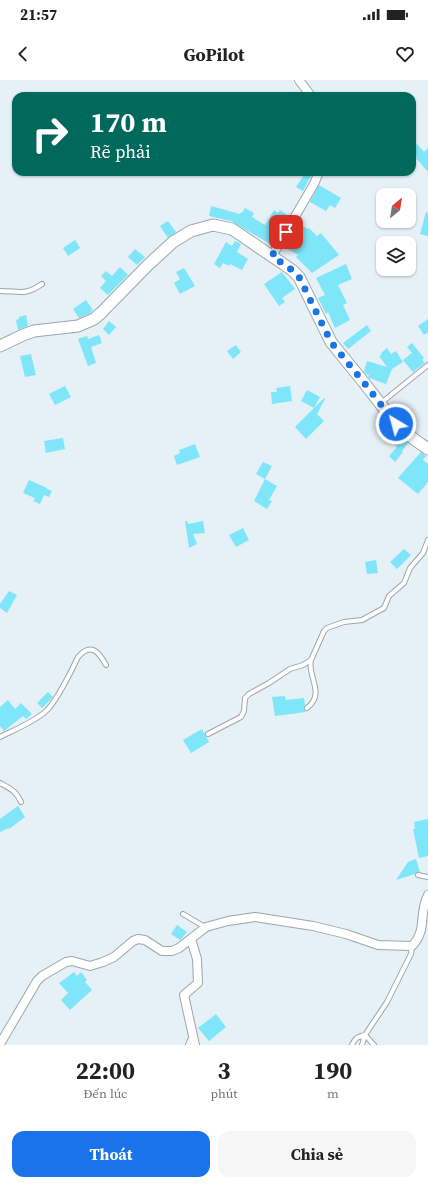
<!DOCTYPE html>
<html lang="vi">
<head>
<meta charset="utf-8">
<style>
  body { margin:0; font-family:"Source Serif 4",serif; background:#f6f6f6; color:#222; height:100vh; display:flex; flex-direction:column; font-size:15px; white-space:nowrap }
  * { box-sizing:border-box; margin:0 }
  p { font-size:13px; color:#767676 }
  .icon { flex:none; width:22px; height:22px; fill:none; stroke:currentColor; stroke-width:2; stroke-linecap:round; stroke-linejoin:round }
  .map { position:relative; height:965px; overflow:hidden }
  .drawer { display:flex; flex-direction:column; background:#fff; flex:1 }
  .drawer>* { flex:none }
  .banner { position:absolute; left:12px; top:12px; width:404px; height:84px; border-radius:12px; box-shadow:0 1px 3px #0004; background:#00695c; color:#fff; overflow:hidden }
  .needle { width:26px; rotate:30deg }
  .controls { position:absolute; left:376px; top:108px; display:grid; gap:8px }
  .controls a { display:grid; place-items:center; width:40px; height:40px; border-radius:8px; background:#fff; box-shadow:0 1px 3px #0004; font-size:20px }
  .pin { position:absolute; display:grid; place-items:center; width:34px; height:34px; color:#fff; margin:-17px; border-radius:8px; box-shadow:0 2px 6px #0006 }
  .me { position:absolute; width:44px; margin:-22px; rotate:323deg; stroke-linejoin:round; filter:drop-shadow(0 0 3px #0008) }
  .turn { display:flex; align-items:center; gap:14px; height:84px; padding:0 12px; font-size:18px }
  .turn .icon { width:52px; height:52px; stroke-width:2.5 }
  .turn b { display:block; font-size:28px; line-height:34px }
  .eta { display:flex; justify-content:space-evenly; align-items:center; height:68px; text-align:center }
  .eta b { font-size:24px; font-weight:700; line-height:28px }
  .button { display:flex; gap:8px; margin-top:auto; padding:8px 12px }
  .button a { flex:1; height:46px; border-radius:12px; background:#1a73e8; color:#fff; font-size:16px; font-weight:700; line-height:46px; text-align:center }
  .button a+a { background:#f6f6f6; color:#222 }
  .status { display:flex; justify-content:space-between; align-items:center; height:28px; padding:0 20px; background:#fff; direction:ltr }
  .status svg { height:11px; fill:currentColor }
  header { display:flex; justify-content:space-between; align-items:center; height:52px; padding:0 12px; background:#fff; font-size:18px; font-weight:700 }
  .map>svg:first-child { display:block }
  .building { fill:#7fe5f8 }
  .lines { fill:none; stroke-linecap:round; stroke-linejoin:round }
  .lane-casing { stroke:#9ca6ac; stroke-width:6 }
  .street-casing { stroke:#9ca6ac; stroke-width:10 }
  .secondary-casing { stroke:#9ca6ac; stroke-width:13 }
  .lane { stroke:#fff; stroke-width:4 }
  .street { stroke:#fff; stroke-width:8 }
  .secondary { stroke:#fff; stroke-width:11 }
  .route { stroke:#1a73e8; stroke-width:7; stroke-dasharray:0 12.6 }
</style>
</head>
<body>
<div class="status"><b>21:57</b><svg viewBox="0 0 49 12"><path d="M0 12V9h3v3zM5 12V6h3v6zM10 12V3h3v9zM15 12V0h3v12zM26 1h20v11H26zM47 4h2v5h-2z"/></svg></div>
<header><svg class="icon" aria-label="back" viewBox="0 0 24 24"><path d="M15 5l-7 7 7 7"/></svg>GoPilot<svg class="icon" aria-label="heart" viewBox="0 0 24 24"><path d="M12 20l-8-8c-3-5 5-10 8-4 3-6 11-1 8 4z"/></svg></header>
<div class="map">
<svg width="428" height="965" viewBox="0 0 428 965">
  <rect width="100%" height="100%" fill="#e5f0f7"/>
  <path class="building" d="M417,64l7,8 4,-4v24l-12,-14 1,-1 -5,-6v-3z
    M306,92h7l-10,19 -7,-4z
    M319,105l22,13 -6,10 -5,-3 -4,6 -16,-9z
    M211,126l29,8 1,-2 1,1 3,-5 9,5 -2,4 13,8 9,-15 4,3 2,-3 9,6 -17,29 -41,-24 -22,-5z
    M426,132l2,1v23l-8,-2z
    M168,141l8,11 -8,6 -8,-12z
    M297,143l11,6 1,-1 8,8 4,-3 18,22 -27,18 -16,-16 2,-2 -14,-8z
    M75,160l5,8 -12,8 -5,-8z
    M235,161l6,3 -4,8 11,7 -6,11 -12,-6 -1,2 -6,-3 -3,5 -6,-4 12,-22 6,4z
    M135,169l10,8 -8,8 -9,-8z
    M346,184l6,15 -14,6 9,18 -4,2 7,15 -15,8 -7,-16 -2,2 -8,-16 7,-3 -9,-17z
    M120,187l8,8 -20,20 -8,-7 6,-7 -5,-5 5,-5 6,5z
    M184,188l11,18 -15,8 -6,-11 6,-4 -4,-7z
    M282,192l13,17 -13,9 3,4 -6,4 -15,-22z
    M86,220l7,10 -3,3 -11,5 -6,-9z
    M26,235l2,11 -10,4 -2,-10 3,-1v-2z
    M428,239v13l-4,3 -6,-9z
    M109,241l7,6 -7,8 -6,-6z
    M367,245l4,6 -23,18 -5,-6z
    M99,255l3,8 -11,4 5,16 -8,3 -10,-27 9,-3 1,3z
    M412,263l12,15 -2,2 3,3 -12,9 -10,-12 9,-7 -5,-6z
    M236,265l5,7 -8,7 -6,-8z
    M387,268l4,6 5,-3 7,11 -11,7 -6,15 -17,-6 -1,-1 1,-2 -3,-1 -2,-3 3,-10 20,6 -8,-11 3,-2 -1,-1z
    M31,274l5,21 -11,2 -5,-21z
    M65,306l6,11 -16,8 -6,-11z
    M290,306l2,15 -20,3 -1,-12h6l-1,-4z
    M307,310l13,7 -6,11 10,-10 1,1 -8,15 7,7 -18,18 -11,-12 19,-19 -13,-7z
    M400,356l8,7 -6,8 1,1 -8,10 -6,-6 8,-9 -3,-3z
    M63,358l2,11 -19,4 -2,-12z
    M195,364l5,13 -23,8 -3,-9 6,-3 -1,-3z
    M421,372l5,4 -3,4 5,4v18l-10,12 -20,-16z
    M263,382l9,4 -7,13 -9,-5z
    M265,399l12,7 -8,14 3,1 -5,8 -13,-8z
    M29,400l18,8v1l5,2 -3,6 -5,-2 -4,9 -7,-3 2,-3 -12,-5z
    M185,441h2l1,3 15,-3 2,12 -12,1 4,10 -8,4z
    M243,448l6,12 -13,7 -7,-12z
    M404,469l7,6 -14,14 -7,-7z
    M376,480l2,13 -11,1 -2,-12z
    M9,511l8,4 -10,18 -7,-5v-4z
    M48,612l5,5 -11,11 -5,-5z
    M285,616l1,4 18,-2 1,7 -1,4 2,3 -31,4 -3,-19z
    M8,620l7,9 6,-6 11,11 -6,5 -3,-3 -19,15 -4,-5v-19z
    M202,649l7,13 -18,11 -8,-13z
    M18,726l7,11 -16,12v-1l-9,4v-13z
    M428,739v37l-9,2 -6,-29h2l-1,-7z
    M416,779l4,13h-3l-2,2 -19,6 12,-18z
    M177,845l10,7 -7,8 -9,-6z
    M74,892l3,4 4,-4 6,8 -2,2 7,8 -22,20 -9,-10 7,-7 -9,-10z
    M216,934l10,13 -17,14 -11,-13z"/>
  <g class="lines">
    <g class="lane-casing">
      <path id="lane" d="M0,211c19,0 25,5 42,-7
        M381,323l47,-38
        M307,628c19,-15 0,-31 4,-48l13,-29 3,-3 17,-6 18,-2 22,-12 5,-12 15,-13 6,-15 13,-15 5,-13
        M208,654l33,-17 3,-6 1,-13 4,-4 20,-11 21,-14 13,-4 8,-5
        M0,657c14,-7 36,-16 46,-26 10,-9 26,-41 32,-54 13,-15 21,-5 28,8
        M0,703c11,6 16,8 21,19
        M418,795l10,2
        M183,834l22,13
        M188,965l2,-5 3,-2
        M352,965c3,-7 5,-8 13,-10l9,10
        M362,965l3,-10 22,-33 24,-48 1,-8"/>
    </g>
    <g class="street-casing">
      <path id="street" d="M299,0l12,16
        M272,176l42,-72 5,-12
        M191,859l6,20 1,24 -14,12 11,50
        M0,964l37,-63 5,-5 24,-14 6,-1 18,5 13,-4 11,-5 19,-16 5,-2 7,1 17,11h10l7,-3 27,-21 22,-6 27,-4 58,9 33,8 32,11 34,1c16,-17 6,-32 16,-51"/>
    </g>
    <g class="secondary-casing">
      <path id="secondary" d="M0,266l23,-11 11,-4 44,-5 16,-7 7,-6 47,-48 25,-23 18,-11 22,-6 19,4 60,41 7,7 32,65 34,42 31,40 19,16 13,9"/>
    </g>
    <use href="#lane" class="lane"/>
    <use href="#street" class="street"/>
    <use href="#secondary" class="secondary"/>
  </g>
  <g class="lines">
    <path class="route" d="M286,152l-14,24 20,14 7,7 32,65 34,42 31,40"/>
  </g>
</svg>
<div class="controls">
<a><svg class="needle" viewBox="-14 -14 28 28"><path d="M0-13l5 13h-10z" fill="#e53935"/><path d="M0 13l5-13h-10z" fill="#767676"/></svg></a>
<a><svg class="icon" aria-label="layers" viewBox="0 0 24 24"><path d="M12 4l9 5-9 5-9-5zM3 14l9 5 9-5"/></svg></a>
</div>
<div class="pin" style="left:286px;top:152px;background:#d93025"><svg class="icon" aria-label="arrive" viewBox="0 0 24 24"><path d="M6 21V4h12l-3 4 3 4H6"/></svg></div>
<svg class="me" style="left:396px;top:344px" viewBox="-20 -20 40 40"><circle r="17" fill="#1a73e8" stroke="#fff" stroke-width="3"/><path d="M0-11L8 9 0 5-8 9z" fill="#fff"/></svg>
<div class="banner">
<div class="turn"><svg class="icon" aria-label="right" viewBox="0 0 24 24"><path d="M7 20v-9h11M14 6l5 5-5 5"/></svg><div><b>170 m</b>Rẽ phải</div></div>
</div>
</div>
<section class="drawer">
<div class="eta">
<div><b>22:00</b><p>Đến lúc</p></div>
<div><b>3</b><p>phút</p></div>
<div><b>190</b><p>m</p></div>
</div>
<div class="button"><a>Thoát</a><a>Chia sẻ</a></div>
</section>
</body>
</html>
